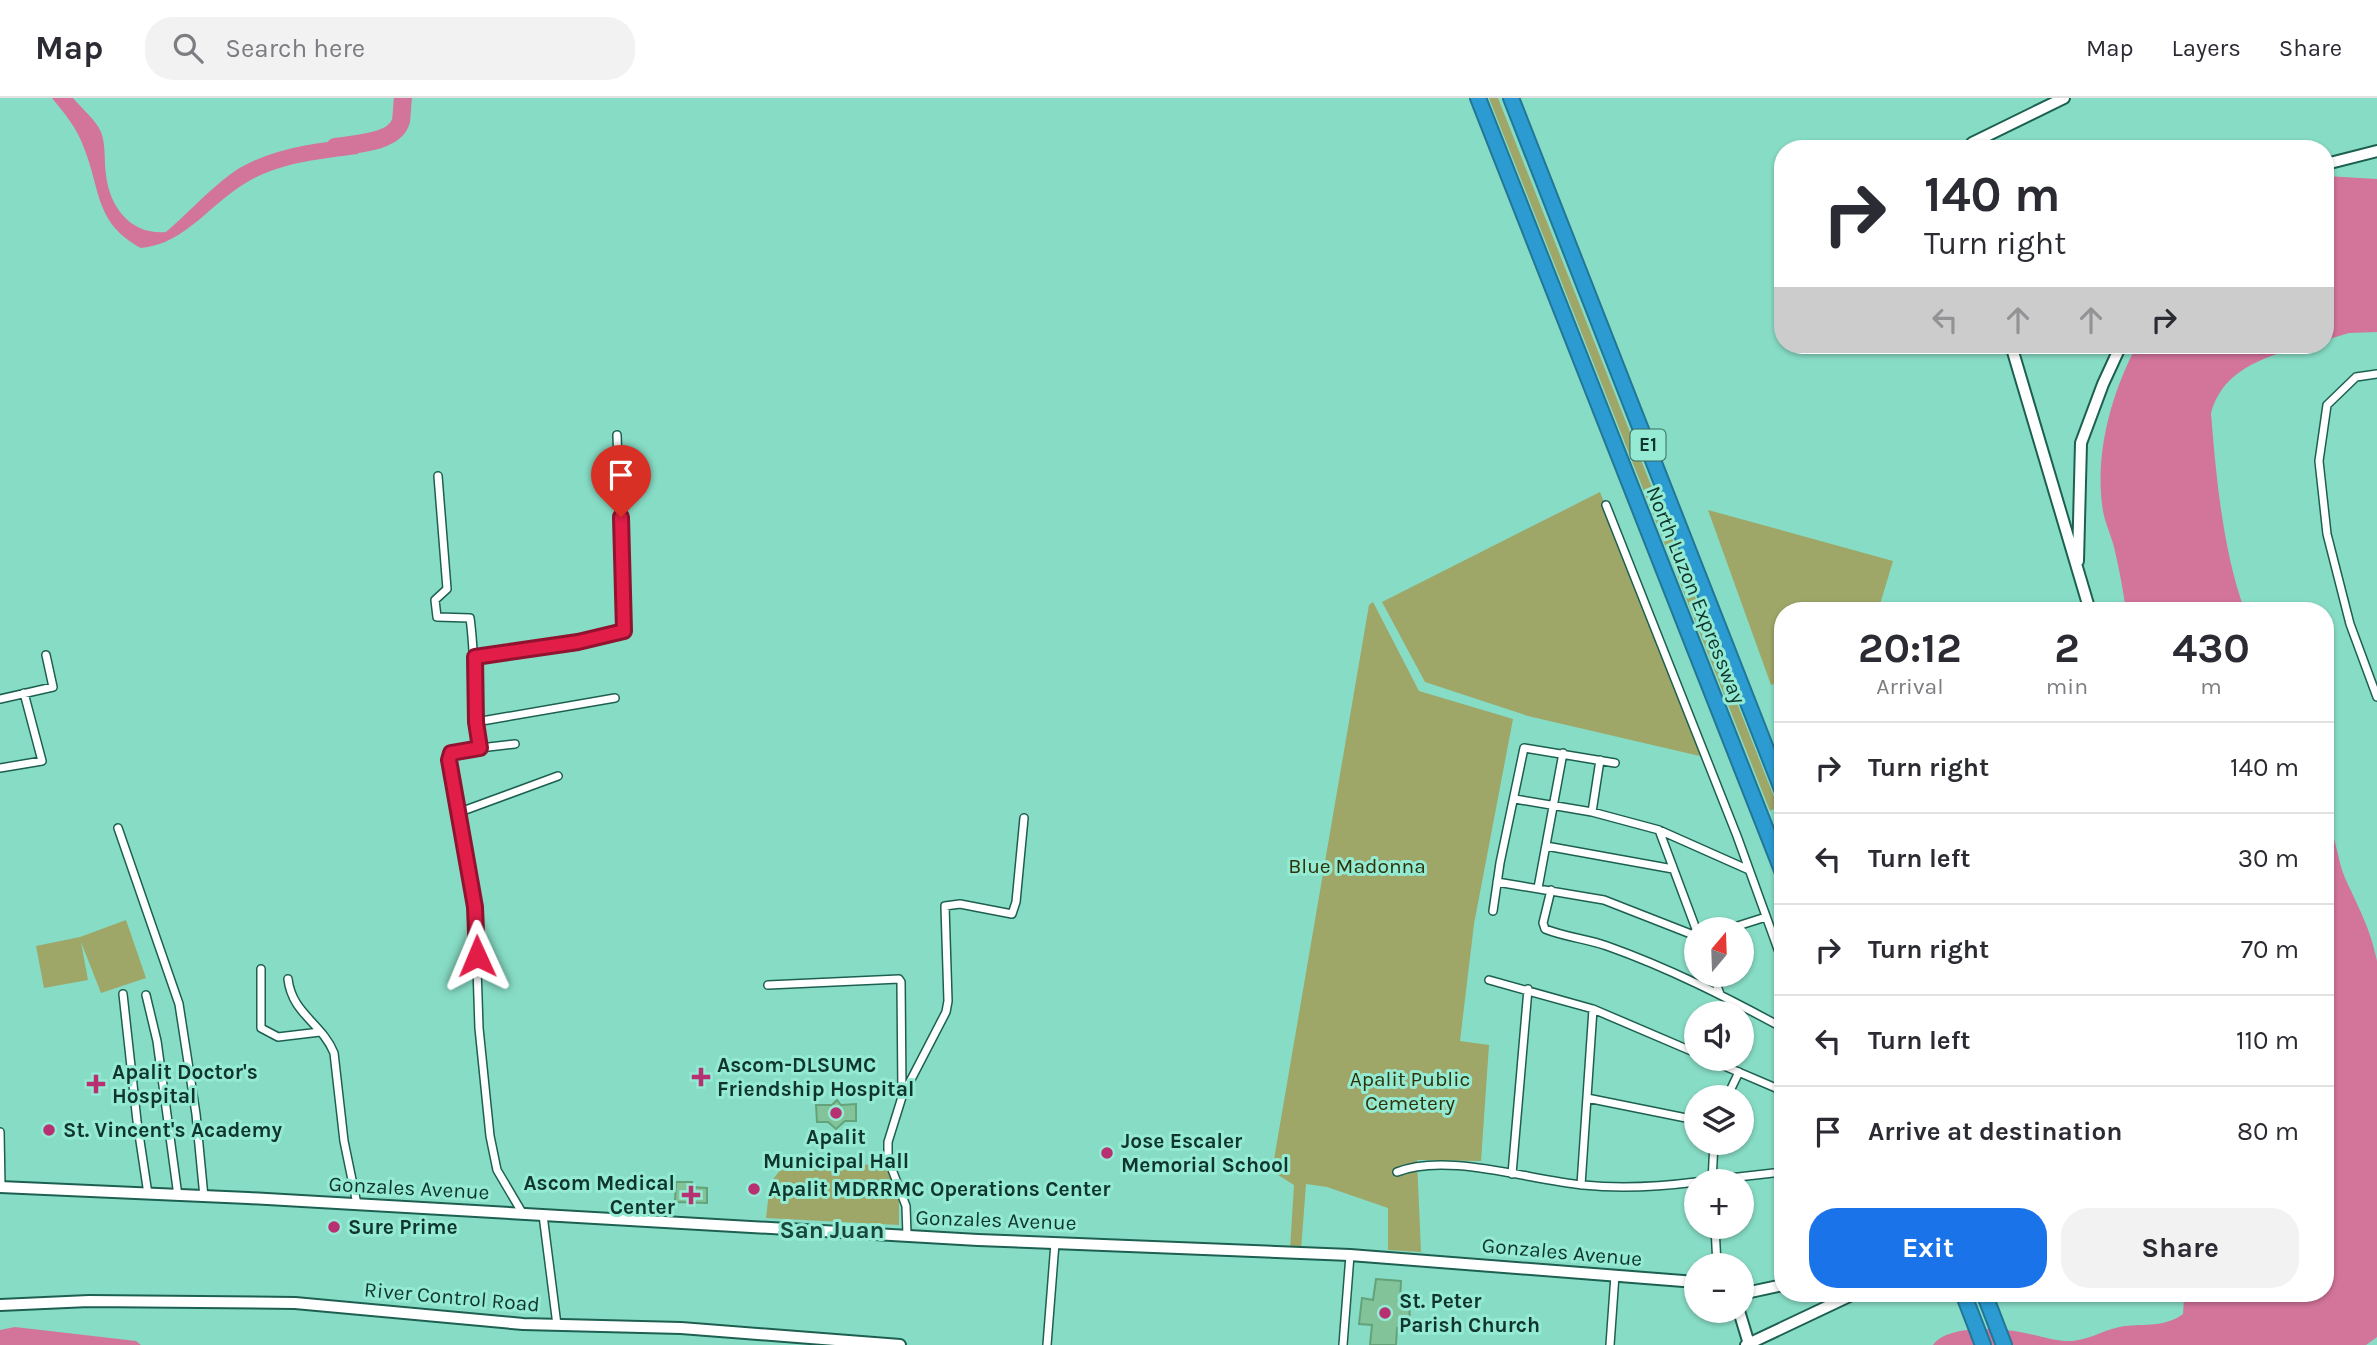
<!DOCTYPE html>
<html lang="en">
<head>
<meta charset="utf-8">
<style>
  body { margin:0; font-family:Karla,sans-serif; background:#f2f2f3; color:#2b2b33; height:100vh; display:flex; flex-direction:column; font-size:26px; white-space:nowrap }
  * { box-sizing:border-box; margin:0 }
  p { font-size:23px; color:#7c7c81 }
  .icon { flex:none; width:38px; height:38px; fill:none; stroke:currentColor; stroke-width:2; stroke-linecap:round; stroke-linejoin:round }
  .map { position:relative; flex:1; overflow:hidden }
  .details { position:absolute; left:1774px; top:504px; width:560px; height:700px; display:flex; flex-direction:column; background:#fff; border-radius:28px; box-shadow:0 2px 5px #0004 }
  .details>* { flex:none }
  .guide { position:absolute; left:1774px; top:42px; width:560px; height:214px; border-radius:28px; box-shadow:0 2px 5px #0004; background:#fff; color:#2b2b33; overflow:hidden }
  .needle { width:46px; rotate:19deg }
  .buttons { position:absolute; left:1684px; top:819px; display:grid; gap:14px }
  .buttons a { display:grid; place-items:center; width:70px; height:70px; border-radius:50%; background:#fff; box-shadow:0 2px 5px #0004; font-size:35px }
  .pin { position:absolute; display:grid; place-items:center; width:60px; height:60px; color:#fff; margin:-72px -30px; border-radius:50% 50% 50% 0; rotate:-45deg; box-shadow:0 0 7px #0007 }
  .pin .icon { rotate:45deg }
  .me { position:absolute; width:77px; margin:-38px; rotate:359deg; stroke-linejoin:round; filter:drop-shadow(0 0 5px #0008) }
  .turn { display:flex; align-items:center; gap:24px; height:147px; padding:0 35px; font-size:32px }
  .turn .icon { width:91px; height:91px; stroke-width:2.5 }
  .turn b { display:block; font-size:49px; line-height:60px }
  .lanes { display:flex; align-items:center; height:66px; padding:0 35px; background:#0003; justify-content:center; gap:35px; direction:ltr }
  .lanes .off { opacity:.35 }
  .eta { display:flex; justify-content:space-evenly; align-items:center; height:119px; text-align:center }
  .eta b { font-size:42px; font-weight:700; line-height:49px }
  .cta { display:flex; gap:14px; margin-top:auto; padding:14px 35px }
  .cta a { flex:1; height:80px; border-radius:28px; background:#1a73e8; color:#fff; font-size:28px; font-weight:700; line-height:80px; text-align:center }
  .cta a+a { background:#f2f2f3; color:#2b2b33 }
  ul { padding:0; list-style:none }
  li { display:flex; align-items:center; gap:21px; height:91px; padding:0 35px; border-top:2px solid #e1e1e2 }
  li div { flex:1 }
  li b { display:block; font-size:26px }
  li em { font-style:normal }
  header { display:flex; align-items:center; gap:42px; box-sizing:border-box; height:98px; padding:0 35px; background:#fff; border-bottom:2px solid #e1e1e2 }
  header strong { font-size:33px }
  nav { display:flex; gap:38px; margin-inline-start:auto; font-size:24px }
  .search { width:490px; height:63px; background:#f2f2f3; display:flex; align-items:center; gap:18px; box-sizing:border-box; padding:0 24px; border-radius:28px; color:#7c7c81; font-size:26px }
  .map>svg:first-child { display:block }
  .green { fill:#9ea668 }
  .water { fill:#d3749b }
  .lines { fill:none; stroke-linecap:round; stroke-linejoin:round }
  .river { stroke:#d3749b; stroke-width:18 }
  .building { fill:#83c399; stroke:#64a37a; stroke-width:2 }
  .street-casing { stroke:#1d6051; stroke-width:10 }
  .secondary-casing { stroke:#1d6051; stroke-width:14 }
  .highway-casing { stroke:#227797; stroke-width:18 }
  .street { stroke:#fff; stroke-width:7 }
  .secondary { stroke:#fff; stroke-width:10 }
  .highway { stroke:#2b9bd1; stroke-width:14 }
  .route-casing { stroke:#92132f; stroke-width:18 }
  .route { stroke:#e11d48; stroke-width:12 }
  .poi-dot { fill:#b63072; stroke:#94ead2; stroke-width:2.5 }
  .labels { text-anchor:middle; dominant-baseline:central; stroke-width:6; stroke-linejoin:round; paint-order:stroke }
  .shield { fill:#94ead2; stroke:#386b5e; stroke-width:2 }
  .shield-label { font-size:19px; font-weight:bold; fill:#10352c }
  .street-label { font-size:21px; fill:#10352c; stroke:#94ead2 }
  .park-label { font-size:21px; fill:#2f3308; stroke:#94ead2 }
  .poi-label { font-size:21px; font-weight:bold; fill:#10352c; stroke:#94ead2; text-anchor:start }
  .quarter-label { font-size:24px; font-weight:bold; fill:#19473c; stroke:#94ead2 }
</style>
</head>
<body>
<header>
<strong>Map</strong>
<div class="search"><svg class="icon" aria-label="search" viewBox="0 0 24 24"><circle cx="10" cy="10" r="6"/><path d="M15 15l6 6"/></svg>Search here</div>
<nav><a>Map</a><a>Layers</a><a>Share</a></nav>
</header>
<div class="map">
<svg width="2377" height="1247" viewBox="0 0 2377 1247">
  <rect width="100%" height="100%" fill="#87dcc5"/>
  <path class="green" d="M1489,0h9l280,709 -8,4z
    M1600,394l104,265 -176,-41 -103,-34 -43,-80z
    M1708,412l185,51 -15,50h-95v69l-12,5z
    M1373,504l46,89 94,28 -39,205 -14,117 29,4 -8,116 -64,-1 4,92 -33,-2v-42l-61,-21 -21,-3 -5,66 -11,-1 4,-64 -22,-14 97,-566z
    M126,822l20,58 -45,15 -20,-51 7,38 -44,8 -8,-42 44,-9z
    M786,1065l99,2 14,33v27l-133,-7 4,-35z"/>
  <path class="water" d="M52,0h21c8,10 23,22 28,34 5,13 3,29 5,43 4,33 25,60 60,57 20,-17 37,-36 57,-52 36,-31 89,-36 134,-42l1,16c-38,5 -75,8 -109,27 -38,21 -63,63 -108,67 -46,-25 -40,-57 -57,-100 -7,-20 -19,-34 -32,-50z
    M2326,78l51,3v153l-28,1 -23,7z
    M2137,247h170c-40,11 -84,23 -96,68 5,63 12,139 34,198h-119c-3,-22 -7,-43 -12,-64 -3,-12 -9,-24 -11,-36 -9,-56 8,-117 34,-166z
    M2326,722c11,18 11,39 19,58 14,31 25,49 32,83v376l-11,8h-433c15,-21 69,-17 92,-12 16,3 32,9 48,8 19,-2 34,-13 52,-15 19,-2 41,1 58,-12l1,-16 21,-1 4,-4h117z
    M15,1229l121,14 5,4h-141v-15z"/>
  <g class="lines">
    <path class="river" d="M335,49c19,-3 60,-4 66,-26 1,-7 1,-16 2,-23"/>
  </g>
  <path class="building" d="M837,1002l4,5 15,-1v17h-11l-9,8 -8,-7h-11l-1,-17h16z
    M676,1084h16v5l15,1v15l-32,-1z
    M1376,1181l25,2 -1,20 10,1 -1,27 -12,-1 -1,17h-26l2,-20 -13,-1 3,-26 11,2z"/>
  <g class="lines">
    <g class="street-casing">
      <path id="street" d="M2377,276l-21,3 -29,28 -8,56 8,73 23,90 27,73
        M438,378l9,113 -12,11 2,17 33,1c6,43 3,87 10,130l-29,5 -2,7 26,147 4,121 11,108 7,34 26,44
        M1606,407l131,331 46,127
        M475,559l103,-15 46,-11 -7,-196
        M0,601l53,-12 -7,-32
        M476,624l139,-24
        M480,650l35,-4
        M0,670l42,-7 -18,-68
        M1515,701l77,13 67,18 90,40
        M460,714l98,-36
        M1592,714l8,-52
        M118,730l61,176 17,110 8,83
        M1659,732l37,99
        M1546,748l127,23
        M1497,784l107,18 92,36
        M1538,790l25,-135
        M1551,792l-8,33 2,6c20,8 42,10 62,17 62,22 119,51 176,82
        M1493,813l7,-48 24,-115 91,15
        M1728,831l38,-12
        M261,871v59l17,9 42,-5
        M1713,877l7,19
        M288,881c4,35 34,44 46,74l10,88 13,63
        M1489,882l104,29 103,44
        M768,887l131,-6 2,3 1,110
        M123,896l14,127 11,73
        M146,897l11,46 21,155
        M1708,961l75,32
        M1727,999l12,-25
        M1587,1000l109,22
        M0,1034l1,55
        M1397,1074c49,-20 132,8 186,13 39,4 74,2 113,-3
        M1512,1076l16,-185
        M1703,1083l80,-9
        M1712,1083l2,-38
        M1581,1087l12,-176
        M543,1117l14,110
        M1715,1129l2,38
        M907,1137l-1,-29 -18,-47v-17l14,-45 44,-85 2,-11 -3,-95 15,-2 52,10 4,-12 8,-84
        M1047,1247l8,-102
        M1343,1247l7,-90
        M1610,1247l5,-70"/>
    </g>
    <g class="secondary-casing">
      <path id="secondary" d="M1970,51l2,-6 92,-45
        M2326,66l51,-13
        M2011,247l79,266
        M2078,463l3,-118 22,-59 18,-39
        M0,1089l248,11 730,42 372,15 346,27
        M1741,1196l42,-9
        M0,1207l89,-4 206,2 228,21 158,4 219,17
        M1739,1213l10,33
        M1746,1247l110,-52"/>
    </g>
    <g class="highway-casing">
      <path id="highway" d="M1478,0l305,775
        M1511,0l272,694
        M1963,1195l20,52
        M1984,1195l20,52"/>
    </g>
    <use href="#street" class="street"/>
    <use href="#secondary" class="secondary"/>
    <use href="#highway" class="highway"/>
  </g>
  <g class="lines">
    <g class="route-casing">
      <path id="route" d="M477,858l-2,-49 -26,-147 2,-7 29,-5 -4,-26 -1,-65 103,-15 46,-11 -3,-114"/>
    </g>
    <use href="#route" class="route"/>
  </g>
  <g class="poi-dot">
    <path d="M697.5 968.5h7v7h7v7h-7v7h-7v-7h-7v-7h7z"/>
    <path d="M92.5 975.5h7v7h7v7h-7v7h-7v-7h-7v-7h7z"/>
    <circle cx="836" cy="1015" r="7"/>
    <circle cx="49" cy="1032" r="7"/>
    <circle cx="1107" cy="1055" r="7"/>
    <circle cx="754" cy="1091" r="7"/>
    <path d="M687.5 1086.5h7v7h7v7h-7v7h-7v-7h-7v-7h7z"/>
    <circle cx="334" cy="1129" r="7"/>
    <circle cx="1385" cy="1215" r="7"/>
  </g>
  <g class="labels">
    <rect class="shield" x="1630.5" y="331.5" width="35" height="31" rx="5"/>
    <g class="shield-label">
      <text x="1648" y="347">E1</text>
    </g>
    <g class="street-label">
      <text transform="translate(1696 497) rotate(68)">North Luzon Expressway</text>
      <text transform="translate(409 1090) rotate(3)">Gonzales Avenue</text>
      <text transform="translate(996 1122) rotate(2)">Gonzales Avenue</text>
      <text transform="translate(1562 1154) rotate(5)">Gonzales Avenue</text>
      <text transform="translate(452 1199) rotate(5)">River Control Road</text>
    </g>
    <g class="park-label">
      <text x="1357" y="768">Blue Madonna</text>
      <text x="1410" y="981">Apalit Public<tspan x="1410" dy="24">Cemetery</tspan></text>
    </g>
    <g class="poi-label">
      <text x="717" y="967">Ascom-DLSUMC<tspan x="717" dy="24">Friendship Hospital</tspan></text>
      <text x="112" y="974">Apalit Doctor's<tspan x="112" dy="24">Hospital</tspan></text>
      <text x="63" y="1032">St. Vincent's Academy</text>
      <text x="836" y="1039" text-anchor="middle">Apalit<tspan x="836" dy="24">Municipal Hall</tspan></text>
      <text x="1121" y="1043">Jose Escaler<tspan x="1121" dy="24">Memorial School</tspan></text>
      <text x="675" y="1085" text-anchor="end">Ascom Medical<tspan x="675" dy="24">Center</tspan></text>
      <text x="768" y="1091">Apalit MDRRMC Operations Center</text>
      <text x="348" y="1129">Sure Prime</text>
      <text x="1399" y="1203">St. Peter<tspan x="1399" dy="24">Parish Church</tspan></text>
    </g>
    <g class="quarter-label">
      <text x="832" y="1132">San Juan</text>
    </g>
  </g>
</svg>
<div class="buttons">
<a><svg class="needle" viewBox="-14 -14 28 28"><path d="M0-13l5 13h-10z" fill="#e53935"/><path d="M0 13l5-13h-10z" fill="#7c7c81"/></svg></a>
<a><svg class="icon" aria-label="sound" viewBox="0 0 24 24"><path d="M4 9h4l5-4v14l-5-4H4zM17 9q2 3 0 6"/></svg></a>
<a><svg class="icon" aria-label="layers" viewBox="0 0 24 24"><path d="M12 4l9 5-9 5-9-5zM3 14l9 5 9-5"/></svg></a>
<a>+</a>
<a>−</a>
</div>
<div class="pin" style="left:621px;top:419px;background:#d93025"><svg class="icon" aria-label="arrive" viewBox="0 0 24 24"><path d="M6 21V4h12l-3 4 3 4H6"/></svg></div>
<svg class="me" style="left:477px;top:858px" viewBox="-20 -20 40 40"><path d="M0-17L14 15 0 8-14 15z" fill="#e11d48" stroke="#fff" stroke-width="4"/></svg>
<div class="guide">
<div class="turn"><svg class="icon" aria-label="right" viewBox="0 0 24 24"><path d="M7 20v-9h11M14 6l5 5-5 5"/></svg><div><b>140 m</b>Turn right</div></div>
<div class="lanes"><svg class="icon off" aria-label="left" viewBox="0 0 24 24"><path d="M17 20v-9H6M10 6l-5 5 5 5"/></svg><svg class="icon off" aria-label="ahead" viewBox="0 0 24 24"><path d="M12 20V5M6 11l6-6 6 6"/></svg><svg class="icon off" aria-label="ahead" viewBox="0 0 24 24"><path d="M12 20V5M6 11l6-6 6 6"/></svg><svg class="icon" aria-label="right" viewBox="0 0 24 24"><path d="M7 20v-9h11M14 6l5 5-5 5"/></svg></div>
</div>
<section class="details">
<div class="eta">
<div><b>20:12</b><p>Arrival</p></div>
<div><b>2</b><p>min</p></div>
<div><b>430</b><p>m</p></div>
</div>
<ul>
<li><svg class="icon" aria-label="right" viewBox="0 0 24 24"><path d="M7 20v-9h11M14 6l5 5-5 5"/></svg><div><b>Turn right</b></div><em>140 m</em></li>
<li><svg class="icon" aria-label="left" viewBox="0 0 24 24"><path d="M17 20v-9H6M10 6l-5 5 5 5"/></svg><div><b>Turn left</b></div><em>30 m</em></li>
<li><svg class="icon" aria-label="right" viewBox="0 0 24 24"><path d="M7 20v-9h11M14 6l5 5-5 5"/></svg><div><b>Turn right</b></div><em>70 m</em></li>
<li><svg class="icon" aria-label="left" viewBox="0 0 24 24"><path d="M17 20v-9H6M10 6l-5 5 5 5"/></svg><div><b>Turn left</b></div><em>110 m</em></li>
<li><svg class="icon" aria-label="arrive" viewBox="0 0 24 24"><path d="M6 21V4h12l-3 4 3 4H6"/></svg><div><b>Arrive at destination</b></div><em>80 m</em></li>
</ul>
<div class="cta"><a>Exit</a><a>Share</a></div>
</section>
</div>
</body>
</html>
